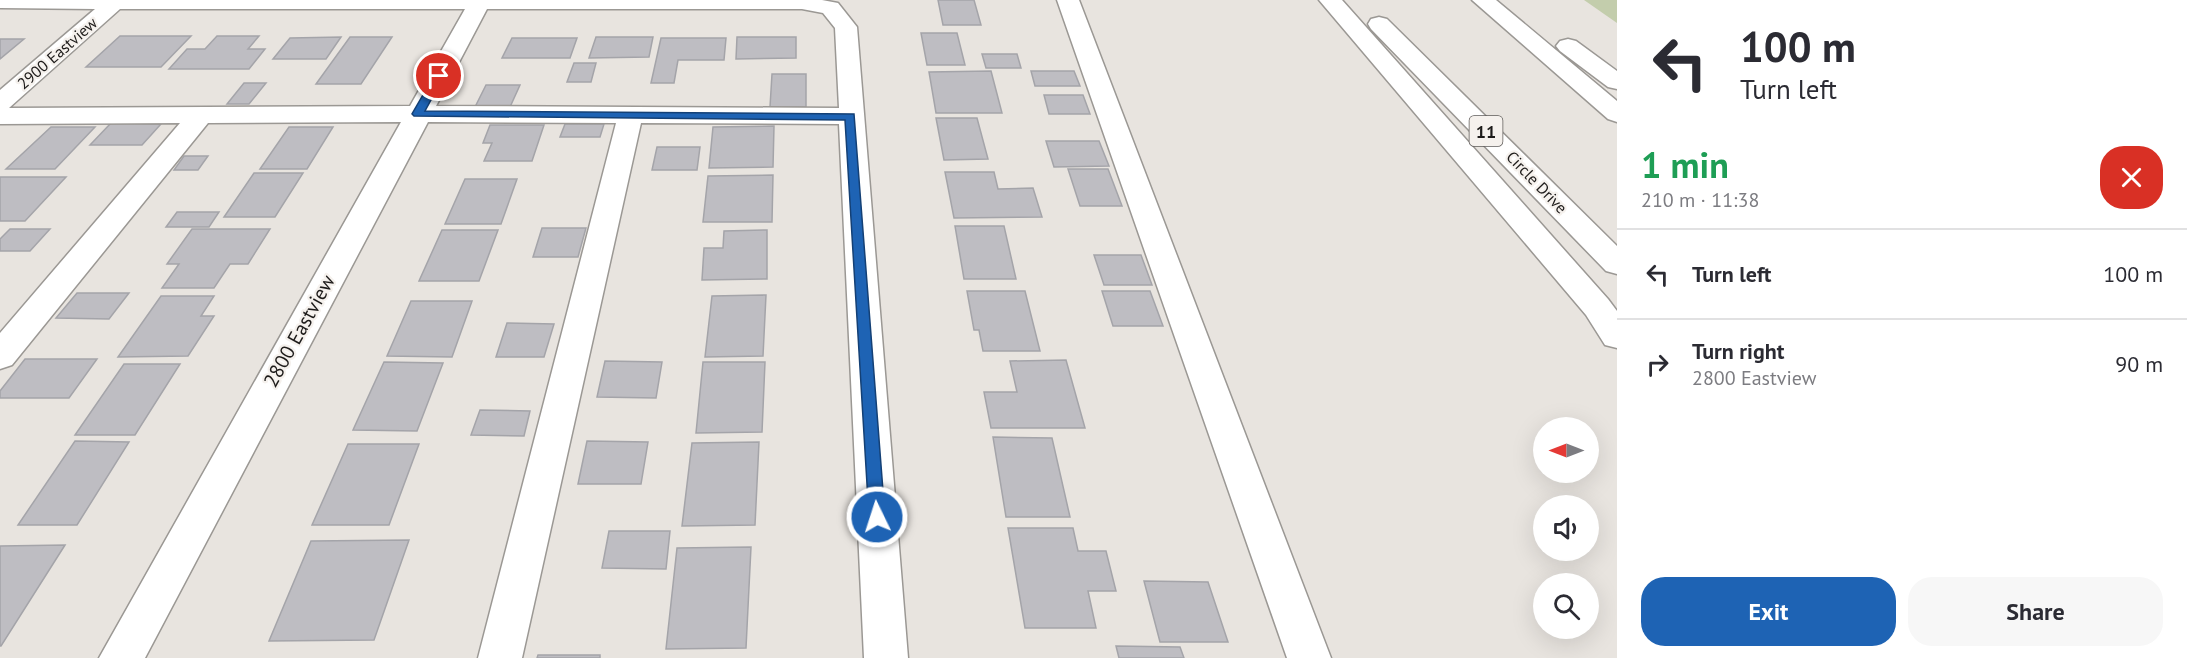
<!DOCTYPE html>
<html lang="en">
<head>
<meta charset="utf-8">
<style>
  body { margin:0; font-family:"PT Sans",sans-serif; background:#f7f7f7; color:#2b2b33; height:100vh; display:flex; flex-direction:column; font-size:22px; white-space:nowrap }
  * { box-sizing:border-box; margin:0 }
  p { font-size:20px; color:#7c7c81 }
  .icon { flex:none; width:33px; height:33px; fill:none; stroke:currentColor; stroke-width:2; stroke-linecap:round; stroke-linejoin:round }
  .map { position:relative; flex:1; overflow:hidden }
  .details { display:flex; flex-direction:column; background:#fff; width:570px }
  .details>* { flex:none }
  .guide { background:#fff; color:#2b2b33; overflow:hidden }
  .needle { width:39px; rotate:270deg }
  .buttons { position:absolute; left:1533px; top:417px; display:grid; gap:12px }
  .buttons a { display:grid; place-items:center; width:66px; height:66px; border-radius:50%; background:#fff; box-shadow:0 6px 24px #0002; font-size:30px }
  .pin { position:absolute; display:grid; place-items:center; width:51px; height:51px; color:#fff; margin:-26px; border:3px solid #fff; border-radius:50%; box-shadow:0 2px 6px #0007 }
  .me { position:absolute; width:66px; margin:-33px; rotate:356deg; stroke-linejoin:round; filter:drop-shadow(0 0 4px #0008) }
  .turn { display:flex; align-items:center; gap:21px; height:126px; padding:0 24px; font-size:27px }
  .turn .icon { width:78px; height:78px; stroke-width:2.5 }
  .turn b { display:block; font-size:42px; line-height:51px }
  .round { display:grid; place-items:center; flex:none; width:63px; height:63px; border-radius:24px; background:#f7f7f7 }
  .head { display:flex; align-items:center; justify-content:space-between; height:102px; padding:0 24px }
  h1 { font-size:36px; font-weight:600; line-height:45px; color:#1e9e55 }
  .action { display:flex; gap:12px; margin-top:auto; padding:12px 24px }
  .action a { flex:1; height:69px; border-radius:24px; background:#1e63b4; color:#fff; font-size:24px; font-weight:600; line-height:69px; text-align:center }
  .action a+a { background:#f7f7f7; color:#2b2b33 }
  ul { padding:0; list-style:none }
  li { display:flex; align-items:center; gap:18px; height:90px; padding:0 24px; border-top:2px solid #e1e1e2 }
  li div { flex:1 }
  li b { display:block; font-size:22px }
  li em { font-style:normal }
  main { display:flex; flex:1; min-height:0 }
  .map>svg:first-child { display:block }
  .green { fill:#c3cdac }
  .building { fill:#bebdc2; stroke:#a4a4a9; stroke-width:1.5 }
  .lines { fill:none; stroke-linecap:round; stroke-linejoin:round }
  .minor-casing { stroke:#9b9894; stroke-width:3 }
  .highway-casing { stroke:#9b9894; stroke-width:3 }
  .minor { fill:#fff; fill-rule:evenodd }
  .highway { fill:#fff; fill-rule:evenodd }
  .route { fill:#1e63b4; stroke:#144075; stroke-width:1.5 }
  .labels { text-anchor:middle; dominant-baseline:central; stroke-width:4.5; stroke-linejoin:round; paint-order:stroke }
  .far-street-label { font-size:16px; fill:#1d1b1a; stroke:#f5f1ed }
  .shield { fill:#f5f1ed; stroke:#5e5b59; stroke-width:1.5 }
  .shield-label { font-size:18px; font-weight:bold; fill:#1d1b1a }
  .street-label { font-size:20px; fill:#1d1b1a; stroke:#f5f1ed }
</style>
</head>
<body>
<main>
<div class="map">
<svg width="1617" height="658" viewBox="0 0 1617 658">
  <rect width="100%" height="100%" fill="#e8e4df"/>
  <path class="green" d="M1584,0h33v23z"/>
  <path class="building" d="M938,0h36l7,25h-38z
    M921,33h36l8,32h-38z
    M120,36h71l-30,31h-75z
    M217,36h42l-11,13h17l-16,20h-80l18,-20h18z
    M341,37l-15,22h-53l17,-21z
    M350,37h42l-31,47h-45z
    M596,37h57l-4,20 -60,1z
    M737,37h59v21l-60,1z
    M512,38h65l-7,20h-68z
    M661,38h65l-2,22h-46l-4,23h-23z
    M0,39h24l-24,20z
    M982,54h35l4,14h-35z
    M574,63h22l-5,19h-24z
    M991,71l11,42h-66l-7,-41z
    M1031,71h43l6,15h-45z
    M772,74h34v33h-36z
    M244,83h22l-17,21h-22z
    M486,85h34l-10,22h-35z
    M1044,95h39l7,19h-41z
    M936,118h41l11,41 -44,1z
    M111,123l50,1 -19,21h-52z
    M565,124h39l-4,13h-40z
    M490,125h54l-12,36h-48l8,-18h-9z
    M774,126l-1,41 -64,1 4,-41z
    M51,127h44l-40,42h-49z
    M289,127h44l-26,42h-47z
    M1046,141h53l10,25 -55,1z
    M657,147h43l-3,23h-45z
    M184,156h24l-10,14h-24z
    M1068,169h40l14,37h-42z
    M945,172h49l4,17 35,-1 9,29 -88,1z
    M254,173h49l-28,44h-51z
    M773,175l-1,47h-69l5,-46z
    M0,177h66l-41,44h-25z
    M465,179h52l-16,45h-56z
    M177,212h42l-10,15h-43z
    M955,226h49l12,53h-52z
    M542,228h44l-8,29h-45z
    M10,229h40l-20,22h-30v-12z
    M192,229h78l-22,35h-18l-16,24h-52l17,-24h-12z
    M442,230h56l-19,51h-60z
    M767,230v49l-65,1 2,-32h19l1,-17z
    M1094,255h47l11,30h-48z
    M967,291h58l15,60h-57l-4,-21h-5z
    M1102,291h48l13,35h-50z
    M77,293h52l-20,26 -53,-1z
    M766,295l-3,61 -58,1 7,-61z
    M161,296h53l-13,20h13l-26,40 -70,1z
    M411,301h61l-20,56 -65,-1z
    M507,323l47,1 -10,33h-48z
    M25,359h72l-28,39h-69v-7z
    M1066,360l19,68h-94l-7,-36h33l-7,-31z
    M605,361l57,1 -6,36 -59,-1z
    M384,362l59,1 -26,68 -64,-1z
    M703,362h62l-3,70 -66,1z
    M124,364h56l-45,71h-60z
    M480,410l50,1 -6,25 -53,-1z
    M993,437l59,1 18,79h-64z
    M75,441l54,1 -52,83h-59z
    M587,441l61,1 -7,42h-63z
    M759,442l-4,83 -73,1 10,-83z
    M348,444h71l-30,81h-77z
    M1008,528h65l5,23h28l10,40h-28l8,37h-71z
    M609,531h61l-4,38 -64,-1z
    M409,540l-35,100 -105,1 42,-100z
    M65,545l-64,101h-1v-100z
    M751,547l-5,101 -80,1 11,-101z
    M1144,581l64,1 20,60h-68z
    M1116,646l64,1 4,11h-65z
    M538,655h62v3h-63z"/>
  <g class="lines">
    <g class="minor-casing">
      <path id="minor" d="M0,0h822l16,3 19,24 51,631h-44l-25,-534 -198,-1 -119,535h-44l138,-535 -188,-1 -283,536h-46l302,-536 -193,1 -196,242 -12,4v-36l180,-210 -180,1v-34l95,-81 -95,-1zM120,9h345l-55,97 -401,2zM487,9h315l21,4 12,15 4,80 -403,-2z
        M1057,0h22l252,658h-44z"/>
    </g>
    <g class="highway-casing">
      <path id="highway" d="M1319,0h23l266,299 9,12v37l-12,-3 -19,-30z
        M1472,0h24l121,101v21l-9,-3z
        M1379,17l8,2 230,227v28l-11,-3 -235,-242 -3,-5 3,-5z
        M1568,39l8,2 41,30v18l-9,-2 -48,-36 -4,-5 4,-5z"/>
    </g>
    <use href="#minor" class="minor"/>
    <use href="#highway" class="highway"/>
  </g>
  <path class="route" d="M435,74l9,2 -19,35 429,3 31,403 -2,5 -6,2 -6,-2 -2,-5 -24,-397 -431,-4 -2,-2z"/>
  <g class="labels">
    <g class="far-street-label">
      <text transform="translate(57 53) rotate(-41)">2900 Eastview</text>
      <text transform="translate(1537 182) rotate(46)">Circle Drive</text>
    </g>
    <rect class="shield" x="1469.5" y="116" width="33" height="30" rx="4.5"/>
    <g class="shield-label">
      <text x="1486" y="131">11</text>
    </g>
    <g class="street-label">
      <text transform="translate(299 331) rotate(-61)">2800 Eastview</text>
    </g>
  </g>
</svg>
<div class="buttons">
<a><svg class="needle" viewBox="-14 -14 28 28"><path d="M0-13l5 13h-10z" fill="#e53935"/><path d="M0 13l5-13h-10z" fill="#7c7c81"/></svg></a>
<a><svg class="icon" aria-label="sound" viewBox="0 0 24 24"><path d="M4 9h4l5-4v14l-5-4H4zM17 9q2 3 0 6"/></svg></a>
<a><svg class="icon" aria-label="search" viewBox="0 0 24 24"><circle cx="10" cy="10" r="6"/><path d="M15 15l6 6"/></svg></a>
</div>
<div class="pin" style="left:439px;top:76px;background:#d93025"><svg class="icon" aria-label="arrive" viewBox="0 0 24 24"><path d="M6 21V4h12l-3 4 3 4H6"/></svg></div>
<svg class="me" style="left:877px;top:517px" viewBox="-20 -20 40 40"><circle r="17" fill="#1e63b4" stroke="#fff" stroke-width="3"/><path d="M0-11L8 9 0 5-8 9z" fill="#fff"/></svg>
</div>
<section class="details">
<div class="guide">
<div class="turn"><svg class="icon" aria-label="left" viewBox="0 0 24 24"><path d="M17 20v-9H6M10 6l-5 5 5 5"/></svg><div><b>100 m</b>Turn left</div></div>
</div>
<div class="head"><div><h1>1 min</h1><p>210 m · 11:38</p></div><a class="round" style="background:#d93025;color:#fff"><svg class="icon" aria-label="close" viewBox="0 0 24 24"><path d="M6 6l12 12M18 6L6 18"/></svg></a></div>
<ul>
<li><svg class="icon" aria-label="left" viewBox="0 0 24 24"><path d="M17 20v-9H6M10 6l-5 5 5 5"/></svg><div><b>Turn left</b></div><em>100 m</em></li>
<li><svg class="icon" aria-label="right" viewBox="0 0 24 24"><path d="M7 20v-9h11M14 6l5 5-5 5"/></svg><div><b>Turn right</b><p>2800 Eastview</p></div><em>90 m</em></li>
</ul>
<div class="action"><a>Exit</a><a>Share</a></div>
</section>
</main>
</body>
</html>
